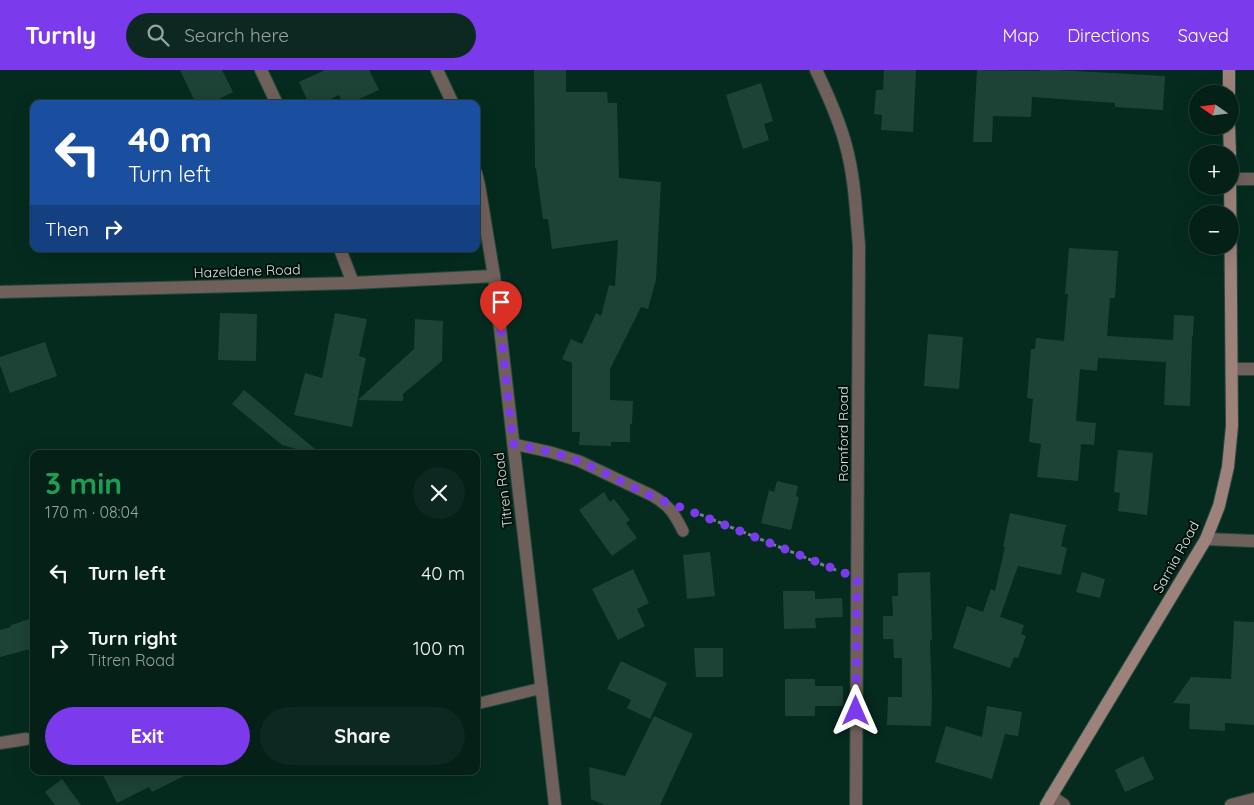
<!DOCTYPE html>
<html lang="en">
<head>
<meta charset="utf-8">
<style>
  body { margin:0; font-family:Quicksand,sans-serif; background:#0d2820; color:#f1f3f6; height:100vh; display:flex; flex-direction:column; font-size:19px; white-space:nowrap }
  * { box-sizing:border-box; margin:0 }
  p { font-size:16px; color:#97a3a1 }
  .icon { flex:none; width:28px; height:28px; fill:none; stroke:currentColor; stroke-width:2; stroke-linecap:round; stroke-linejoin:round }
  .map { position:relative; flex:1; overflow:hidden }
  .drawer { position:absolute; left:30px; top:380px; width:450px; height:325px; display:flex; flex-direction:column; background:#042017; border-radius:10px; box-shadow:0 5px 20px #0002,0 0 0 1px #253e36 }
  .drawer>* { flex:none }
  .guide { position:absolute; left:30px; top:30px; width:450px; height:152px; border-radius:10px; box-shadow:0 5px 20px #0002,0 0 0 1px #253e36; background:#1a4fa0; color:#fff; overflow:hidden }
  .needle { width:32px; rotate:284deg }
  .controls { position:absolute; left:1189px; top:15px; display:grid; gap:10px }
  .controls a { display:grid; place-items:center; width:50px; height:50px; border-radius:50%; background:#042017; box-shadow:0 5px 20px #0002,0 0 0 1px #253e36; font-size:25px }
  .pin { position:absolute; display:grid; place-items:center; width:42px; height:42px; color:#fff; margin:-51px -21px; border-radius:50% 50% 50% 0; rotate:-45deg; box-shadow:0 0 5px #0007 }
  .pin .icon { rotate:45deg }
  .me { position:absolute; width:55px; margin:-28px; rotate:0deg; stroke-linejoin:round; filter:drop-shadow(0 0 4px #0008) }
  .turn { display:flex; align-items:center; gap:18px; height:105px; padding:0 15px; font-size:22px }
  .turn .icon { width:65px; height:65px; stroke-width:2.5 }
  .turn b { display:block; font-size:35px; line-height:42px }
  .then { display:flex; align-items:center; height:48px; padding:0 15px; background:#0003; gap:10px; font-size:19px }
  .round { display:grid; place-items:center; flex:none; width:52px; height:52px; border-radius:26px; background:#0d2820 }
  .headline { display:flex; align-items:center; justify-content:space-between; height:85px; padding:0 15px }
  h1 { font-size:30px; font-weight:700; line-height:38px; color:#1e9e55 }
  .button { display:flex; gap:10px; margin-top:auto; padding:10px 15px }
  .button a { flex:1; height:58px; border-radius:30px; background:#7c3aed; color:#fff; font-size:20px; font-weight:700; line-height:58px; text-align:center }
  .button a+a { background:#0d2820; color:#f1f3f6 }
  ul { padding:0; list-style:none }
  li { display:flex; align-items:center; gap:15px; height:75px; padding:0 15px }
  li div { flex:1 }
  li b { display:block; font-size:19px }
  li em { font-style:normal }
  header { display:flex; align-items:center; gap:30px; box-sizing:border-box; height:70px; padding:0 25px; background:#7c3aed; color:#fff }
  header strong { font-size:24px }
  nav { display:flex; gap:28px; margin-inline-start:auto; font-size:18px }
  .search { width:350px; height:45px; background:#0d2820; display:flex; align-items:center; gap:12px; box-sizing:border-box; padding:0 18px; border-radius:28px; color:#97a3a1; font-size:19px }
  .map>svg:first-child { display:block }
  .building { fill:#1d4336 }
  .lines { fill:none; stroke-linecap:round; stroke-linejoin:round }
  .service-casing { stroke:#26493d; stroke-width:13 }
  .minor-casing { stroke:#26493d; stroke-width:14 }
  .tertiary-casing { stroke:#26493d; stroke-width:14 }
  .secondary-casing { stroke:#26493d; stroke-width:14 }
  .path { stroke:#6a887d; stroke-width:3; stroke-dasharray:4 2.5; stroke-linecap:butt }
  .service { stroke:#70605b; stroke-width:11 }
  .minor { stroke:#70605b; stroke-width:12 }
  .tertiary { stroke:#70605b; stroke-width:12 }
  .secondary { stroke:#9c827a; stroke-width:12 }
  .route { stroke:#7c3aed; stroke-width:9; stroke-dasharray:0 16.2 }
  .labels { text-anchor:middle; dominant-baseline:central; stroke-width:4; stroke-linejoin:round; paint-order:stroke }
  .street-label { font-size:14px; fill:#d1e5dc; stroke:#03100b }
</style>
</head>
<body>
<header>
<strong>Turnly</strong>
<div class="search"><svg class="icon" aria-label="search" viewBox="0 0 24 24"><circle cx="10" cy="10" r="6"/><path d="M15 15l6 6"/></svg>Search here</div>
<nav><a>Map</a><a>Directions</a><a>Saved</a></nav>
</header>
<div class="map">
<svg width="1254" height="735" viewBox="0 0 1254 735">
  <rect width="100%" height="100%" fill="#052b1f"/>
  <path class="building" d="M180,0h42l11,22 -24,12h-13z
    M325,0h44l10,20 -31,14h-5l-4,-9 -19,9h-11l-10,-22z
    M534,0h32v22h41l1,11h9l2,75 42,4 -5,98 -8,29 -7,-2 -31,62v31l23,1 -1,23h-2v18h-19v4l-32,-1 1,-13h-8v-69l-10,-4 9,-20 11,5 14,-31 5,3 8,-31 6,1 3,-46 -66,9 -4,-30h-5l-7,-51h-1z
    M884,0h32l-3,62 -32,-2 1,-15 -8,-1 2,-24h7z
    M977,0l63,1v-1h17l108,6 -2,34 -48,-3v-4l-83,-6 -1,20 -38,-1 -1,26h-19z
    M761,13l12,38 -9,3 5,16 -26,9 -17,-54z
    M1069,178l49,3 -3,47h-5l-3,38 66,4 1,-25 20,1 -1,20h-1l-2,70 -26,-1 2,-43 -68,-4 -1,13 -17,-2 -4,52 20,2 -2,22 -13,-1 -3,37 -41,-4 4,-33 -12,-2 4,-43 -6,-1 4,-49h4l1,-11 28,3 4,-47h-3z
    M220,243l37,1 -1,47 -38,-1z
    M335,243l32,6 -8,37 7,2 -14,69 -58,-12 11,-42 17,5z
    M415,249l28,2 -1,40 -39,33v7l-45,-1 56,-51z
    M928,264l35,3 -4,52 -35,-3z
    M45,272l12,34 -47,17 -10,-28v-8z
    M244,320l77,64h-6l-33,-9 -50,-41z
    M1118,380l35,3 -6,62 -29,-4 2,-18 -6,-1z
    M777,411l21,5 -2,10 3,1 -8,33 -30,-7 8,-33 5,2z
    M604,422l6,10 4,-3 16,21 -4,3 11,15 -25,18 -33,-46z
    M1010,443l56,12 -5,21 6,2 -6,27 -43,-9 -18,51 24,8 -3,9 5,2 -8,22 -4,-1 -4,11 -57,-20 14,-42 16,6 8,-23 4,2 10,-44h-2z
    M710,482l5,44 -28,3 -4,-44z
    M633,499l16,34 -12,6 8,17 -27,14 -26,-51z
    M930,502l2,69 -2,-1 2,58 -1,28 -44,-1 1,-28h14v-39h-8l-1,-19h-10v-23h10l-1,-20h6v-23z
    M1082,502l23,7 -5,19 -24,-6z
    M783,521h32v8l27,-1 1,19 -28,1 1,10 -32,1z
    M30,549l4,11v18l-34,9v-27l11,-3v-2z
    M1234,551l20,1v103l-29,-2v8l-36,-2 1,-25 -17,-1 18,-26 40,2z
    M694,578h29v29h-27z
    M621,591l46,22 -17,36 -23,-11 4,-8 -24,-11z
    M785,609h30v7h28v20h-28v10h-30z
    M987,636l35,6 -4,24 -13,-2 -13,45 -57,-17 11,-36 36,11z
    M654,646l39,18 -33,71h-55l-14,-6 -2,-32 36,9z
    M1143,686l11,23 -29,13 -10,-22z
    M101,701h93l-42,21 -3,-5 -32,16z
    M62,709l19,26h-26l-10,-13z"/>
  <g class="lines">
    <g class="service-casing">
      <path id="service" d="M513,374l37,8 29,9 72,34c18,10 23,18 32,36
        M476,634l66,-16"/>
    </g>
    <g class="minor-casing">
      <path id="minor" d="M261,0l16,34
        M816,0c12,25 23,49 30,76 9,33 10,67 13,100l-3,559
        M1230,109h24
        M340,179l13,34
        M0,222l353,-9 141,-7
        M1232,299h22
        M1206,469l48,2
        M0,673l26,-4
        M1051,726l13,9
        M1231,735l23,-6"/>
    </g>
    <g class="tertiary-casing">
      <path id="tertiary" d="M437,0l16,34
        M476,103l3,12 15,91 61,529"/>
    </g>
    <g class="secondary-casing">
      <path id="secondary" d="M1229,0v24
        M1229,56l1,28
        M1046,735l160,-266 13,-33 9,-39 4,-41 -2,-253"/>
    </g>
    <path class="path" d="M694,442l144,59"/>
    <use href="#service" class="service"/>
    <use href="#minor" class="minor"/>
    <use href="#tertiary" class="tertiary"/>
    <use href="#secondary" class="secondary"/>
  </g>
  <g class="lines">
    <path class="route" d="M501,262l12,112c23,5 46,9 68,18 33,14 64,34 99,45l177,71 -1,133"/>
  </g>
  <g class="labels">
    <g class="street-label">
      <text transform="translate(247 201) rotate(-2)">Hazeldene Road</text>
      <text transform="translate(843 364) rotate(-90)">Romford Road</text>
      <text transform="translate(503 420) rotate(-97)">Titren Road</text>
      <text transform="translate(1176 487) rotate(-61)">Sarnia Road</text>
    </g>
  </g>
</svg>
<div class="controls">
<a><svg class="needle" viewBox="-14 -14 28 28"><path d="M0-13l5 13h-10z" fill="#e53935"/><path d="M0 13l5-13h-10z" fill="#97a3a1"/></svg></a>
<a>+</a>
<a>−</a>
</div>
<div class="pin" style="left:501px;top:262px;background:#d93025"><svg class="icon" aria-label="arrive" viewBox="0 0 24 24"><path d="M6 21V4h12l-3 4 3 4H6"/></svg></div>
<svg class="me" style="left:856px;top:641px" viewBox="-20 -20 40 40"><path d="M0-17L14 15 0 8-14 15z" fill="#7c3aed" stroke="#fff" stroke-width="4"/></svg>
<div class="guide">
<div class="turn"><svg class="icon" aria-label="left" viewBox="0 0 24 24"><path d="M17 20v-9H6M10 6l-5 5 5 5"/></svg><div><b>40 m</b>Turn left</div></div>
<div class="then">Then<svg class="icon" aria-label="right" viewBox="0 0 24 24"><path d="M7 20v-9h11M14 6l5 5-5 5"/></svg></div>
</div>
<section class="drawer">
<div class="headline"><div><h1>3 min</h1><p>170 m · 08:04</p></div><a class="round"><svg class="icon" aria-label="close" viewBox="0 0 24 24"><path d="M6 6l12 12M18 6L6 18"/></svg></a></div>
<ul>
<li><svg class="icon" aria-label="left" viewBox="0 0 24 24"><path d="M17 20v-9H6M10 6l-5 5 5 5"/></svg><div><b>Turn left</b></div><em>40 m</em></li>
<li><svg class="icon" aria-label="right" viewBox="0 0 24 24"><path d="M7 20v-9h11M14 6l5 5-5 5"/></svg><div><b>Turn right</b><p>Titren Road</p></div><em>100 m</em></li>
</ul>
<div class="button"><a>Exit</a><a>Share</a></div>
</section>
</div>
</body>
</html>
